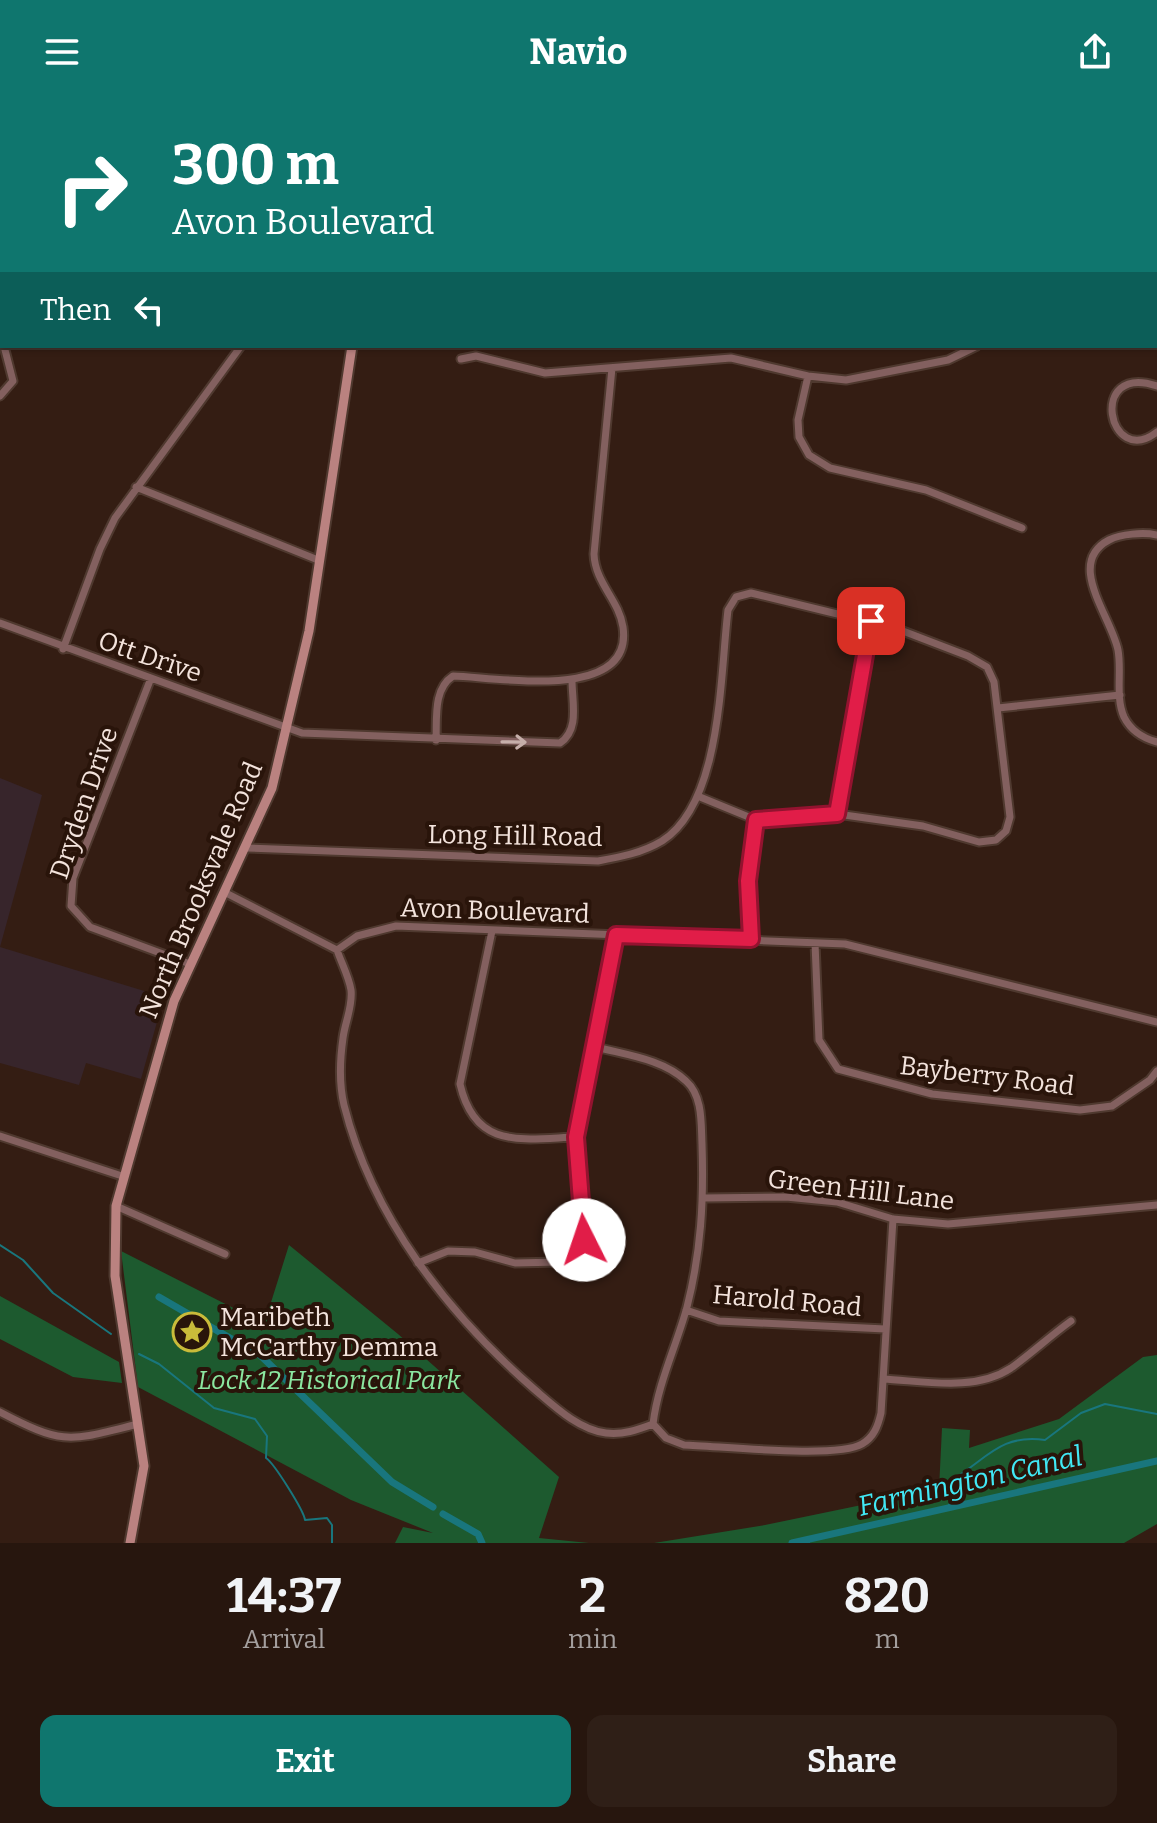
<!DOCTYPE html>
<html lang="en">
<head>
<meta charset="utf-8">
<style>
  body { margin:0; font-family:Bitter,serif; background:#2f1f17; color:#f1f3f6; height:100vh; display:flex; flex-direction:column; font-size:30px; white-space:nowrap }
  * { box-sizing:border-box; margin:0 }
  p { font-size:26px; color:#a49f9e }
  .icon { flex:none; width:44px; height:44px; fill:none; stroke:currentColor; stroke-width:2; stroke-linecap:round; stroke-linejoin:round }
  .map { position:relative; height:1439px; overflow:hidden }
  .drawer { display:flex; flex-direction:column; background:#27160e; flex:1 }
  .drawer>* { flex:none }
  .top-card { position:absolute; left:0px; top:0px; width:1158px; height:244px; box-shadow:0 2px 6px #0004,0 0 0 2px #43352e; background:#0f766e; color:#fff; overflow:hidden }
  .pin { position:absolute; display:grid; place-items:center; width:68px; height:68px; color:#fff; margin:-34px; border-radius:16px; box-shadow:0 4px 12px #0006 }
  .me { position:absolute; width:88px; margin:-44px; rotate:356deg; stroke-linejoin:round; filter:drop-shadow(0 0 6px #0008) }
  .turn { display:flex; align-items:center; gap:28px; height:168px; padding:0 40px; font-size:36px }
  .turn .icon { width:104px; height:104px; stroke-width:2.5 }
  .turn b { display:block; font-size:56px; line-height:68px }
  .then { display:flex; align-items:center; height:76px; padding:0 40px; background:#0003; gap:16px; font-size:30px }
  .eta { display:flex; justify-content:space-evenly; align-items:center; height:136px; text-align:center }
  .eta b { font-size:48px; font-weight:700; line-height:56px }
  .cta { display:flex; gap:16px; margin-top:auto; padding:16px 40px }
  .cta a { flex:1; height:92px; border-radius:16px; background:#0f766e; color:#fff; font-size:32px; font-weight:700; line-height:92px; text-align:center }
  .cta a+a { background:#2f1f17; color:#f1f3f6 }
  header { display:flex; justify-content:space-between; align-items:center; height:104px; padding:0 40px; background:#0f766e; color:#fff; font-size:36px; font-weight:700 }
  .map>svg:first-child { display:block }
  .education { fill:#37252b }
  .green { fill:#1d5a2f }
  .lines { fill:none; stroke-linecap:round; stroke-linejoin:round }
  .stream { stroke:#19767d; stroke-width:2 }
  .canal { stroke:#19767d; stroke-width:7 }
  .minor-casing { stroke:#4f392f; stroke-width:11 }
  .secondary-casing { stroke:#4f392f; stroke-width:13 }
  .trunk-casing { stroke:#4f392f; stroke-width:15 }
  .minor { stroke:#83605f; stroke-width:7 }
  .secondary { stroke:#ba8280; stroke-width:9 }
  .trunk { stroke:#edaeac; stroke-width:11 }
  .oneway { stroke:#c6afaa }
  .route-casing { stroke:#92132f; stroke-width:20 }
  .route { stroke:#e11d48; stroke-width:14 }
  .labels { text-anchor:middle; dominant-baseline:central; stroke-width:8; stroke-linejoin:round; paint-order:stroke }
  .street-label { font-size:26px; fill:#f3e3dc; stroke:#29140a }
  .poi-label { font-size:26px; fill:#f3e3dc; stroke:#29140a; text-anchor:start }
  .park-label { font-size:26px; font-style:italic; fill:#8be7a0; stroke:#29140a }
  .water-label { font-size:28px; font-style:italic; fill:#41e8f5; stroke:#29140a }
</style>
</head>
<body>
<header><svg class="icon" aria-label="menu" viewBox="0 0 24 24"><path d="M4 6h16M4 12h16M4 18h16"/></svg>Navio<svg class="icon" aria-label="share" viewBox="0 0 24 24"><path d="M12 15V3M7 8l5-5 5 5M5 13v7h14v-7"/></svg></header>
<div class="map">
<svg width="1157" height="1439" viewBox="0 0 1157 1439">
  <rect width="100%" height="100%" fill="#341d13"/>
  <path class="education" d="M0,674l42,17 -42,152 164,50 -23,82 -55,-16 -7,22 -79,-22z"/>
  <path class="green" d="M289,1141l109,89 161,143 -20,61 50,5h-194l8,-16 30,6 -82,-33 -213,-113 -17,-136 136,69v8l5,3z
    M0,1192l119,66 3,21 -49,-6 -73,-38z
    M1157,1251v169l-33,19h-470l111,-18 174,-36 3,-61 28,2 -1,18 90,-29 84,-62z"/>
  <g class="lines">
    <path class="stream" d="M0,1141l23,15 30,33 58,41
      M139,1250l20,10 55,44 41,11 12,17 -1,22c8,5 38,53 39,62l22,-2 5,7v18
      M952,1385v-9c36,-22 48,-46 93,-40l36,-27 24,-9 52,10
      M946,1405l5,-7
      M809,1439v-4"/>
    <path class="canal" d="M159,1193l102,59 131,126 41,25
      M443,1410l35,20 4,9
      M792,1439l365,-82"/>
    <g class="minor-casing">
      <path id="minor" d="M307,2l1,-2
        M0,226l2,7
        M461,255l15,-3 69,17 186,-15 77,18 38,4 102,-20 29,-14
        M808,272l-10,44 1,17 10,18 21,13 96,22 96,38
        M1157,282c-70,-24 -49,84 0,46
        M0,292l13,-15 -9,-35
        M136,383l182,73
        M1157,431c-14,-3 -36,-1 -48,5 -44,23 2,76 9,110 4,21 -3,47 6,67 7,14 18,21 33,25
        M0,519l302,110 258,10c20,-13 12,-41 12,-63
        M63,545l37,-100 15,-31 126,-172
        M151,574l-78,200 -2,28 19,21 100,37
        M998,604l122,-13
        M436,636c1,-22 -3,-51 17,-64 44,1 181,27 170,-49 -4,-27 -28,-44 -29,-73l18,-186
        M837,710l34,-193
        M247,744l351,13c22,-4 44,-8 64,-20 60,-38 58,-166 66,-231l8,-13 15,-4 144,35 73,28 19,11 7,15 16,135 -4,14 -10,9 -17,2 -56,-16 -86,-12 -81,6 -56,-23
        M226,789l111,57 20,-14 39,-10 449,18 312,78
        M492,827l-32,153c15,66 62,55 116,53
        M751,835l-3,-58 8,-61
        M815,839l4,97 19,29 94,25 148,16 32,-4 38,-26 7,-9
        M337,846c4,12 12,27 14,40 2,16 -6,32 -8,48 -3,21 -4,46 1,67 28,112 104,209 190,284 20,17 45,41 72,44 17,2 31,-3 47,-9
        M596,943c30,8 67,12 90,34 17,15 15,43 16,63 2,57 -1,108 -15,163 -11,40 -29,76 -34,117l13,14 18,7c36,1 153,14 178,-1 12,-7 16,-18 19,-31l12,-194
        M0,1032l122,40
        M704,1094l82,-1 51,5 56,17 55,5 209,-19
        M116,1102l109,48
        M418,1159l30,-12 27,1 40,11 44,-1 19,-8 6,-14 -8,-103 40,-202
        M686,1206l33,11 166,8
        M883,1275c41,2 92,13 128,-11 21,-15 39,-32 60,-47
        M0,1308c65,34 69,29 138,12"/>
    </g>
    <g class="secondary-casing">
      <path id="secondary" d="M89,0l2,2
        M130,1439l14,-77 -29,-190 1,-70 58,-205 98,-213 37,-157 43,-285"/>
    </g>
    <g class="trunk-casing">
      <path id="trunk" d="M826,0l8,2
        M1156,56l1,1"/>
    </g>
    <use href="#minor" class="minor"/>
    <use href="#secondary" class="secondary"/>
    <use href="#trunk" class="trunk"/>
  </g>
  <defs><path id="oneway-shaft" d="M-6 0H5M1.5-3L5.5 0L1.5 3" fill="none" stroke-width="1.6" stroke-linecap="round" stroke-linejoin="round" transform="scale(2)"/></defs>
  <use class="oneway" href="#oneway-shaft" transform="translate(514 638) rotate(1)"/>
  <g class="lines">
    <g class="route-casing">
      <path id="route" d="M584,1136l-8,-103 40,-202 135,4 -3,-58 8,-61 81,-6 34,-193"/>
    </g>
    <use href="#route" class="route"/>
  </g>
  <defs>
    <g id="sight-ring" transform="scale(2)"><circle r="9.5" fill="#29140a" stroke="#c9bb3a" stroke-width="1.5"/><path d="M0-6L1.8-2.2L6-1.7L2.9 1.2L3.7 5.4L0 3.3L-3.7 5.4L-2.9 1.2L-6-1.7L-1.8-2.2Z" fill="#c9bb3a"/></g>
  </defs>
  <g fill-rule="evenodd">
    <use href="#sight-ring" x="192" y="1228"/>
  </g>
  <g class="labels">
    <g class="street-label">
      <text transform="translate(150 553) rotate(19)">Ott Drive</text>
      <text transform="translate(84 699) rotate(-71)">Dryden Drive</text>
      <text transform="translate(515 732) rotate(1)">Long Hill Road</text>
      <text transform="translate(201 786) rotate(-67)">North Brooksvale Road</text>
      <text transform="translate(495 807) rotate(2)">Avon Boulevard</text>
      <text transform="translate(987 972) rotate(7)">Bayberry Road</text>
      <text transform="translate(861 1086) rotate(7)">Green Hill Lane</text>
      <text transform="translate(787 1197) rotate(5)">Harold Road</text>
    </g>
    <g class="poi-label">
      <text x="220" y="1213">Maribeth<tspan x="220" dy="30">McCarthy Demma</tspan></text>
    </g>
    <g class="park-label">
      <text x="329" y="1276">Lock 12 Historical Park</text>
    </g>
    <g class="water-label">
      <text transform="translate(970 1377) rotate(-13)">Farmington Canal</text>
    </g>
  </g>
</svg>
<div class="pin" style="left:871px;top:517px;background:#d93025"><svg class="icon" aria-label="arrive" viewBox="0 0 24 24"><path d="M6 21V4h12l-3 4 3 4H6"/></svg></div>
<svg class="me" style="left:584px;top:1136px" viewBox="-20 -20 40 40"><circle r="19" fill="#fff"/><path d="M0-13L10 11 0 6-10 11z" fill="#e11d48"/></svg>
<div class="top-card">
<div class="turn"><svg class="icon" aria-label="right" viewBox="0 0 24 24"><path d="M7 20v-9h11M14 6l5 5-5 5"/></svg><div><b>300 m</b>Avon Boulevard</div></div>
<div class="then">Then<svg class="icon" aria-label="left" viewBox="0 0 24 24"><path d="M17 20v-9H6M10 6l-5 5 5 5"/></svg></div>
</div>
</div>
<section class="drawer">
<div class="eta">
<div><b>14:37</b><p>Arrival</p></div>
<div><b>2</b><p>min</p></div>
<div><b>820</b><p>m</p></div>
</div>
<div class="cta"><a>Exit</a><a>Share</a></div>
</section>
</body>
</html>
